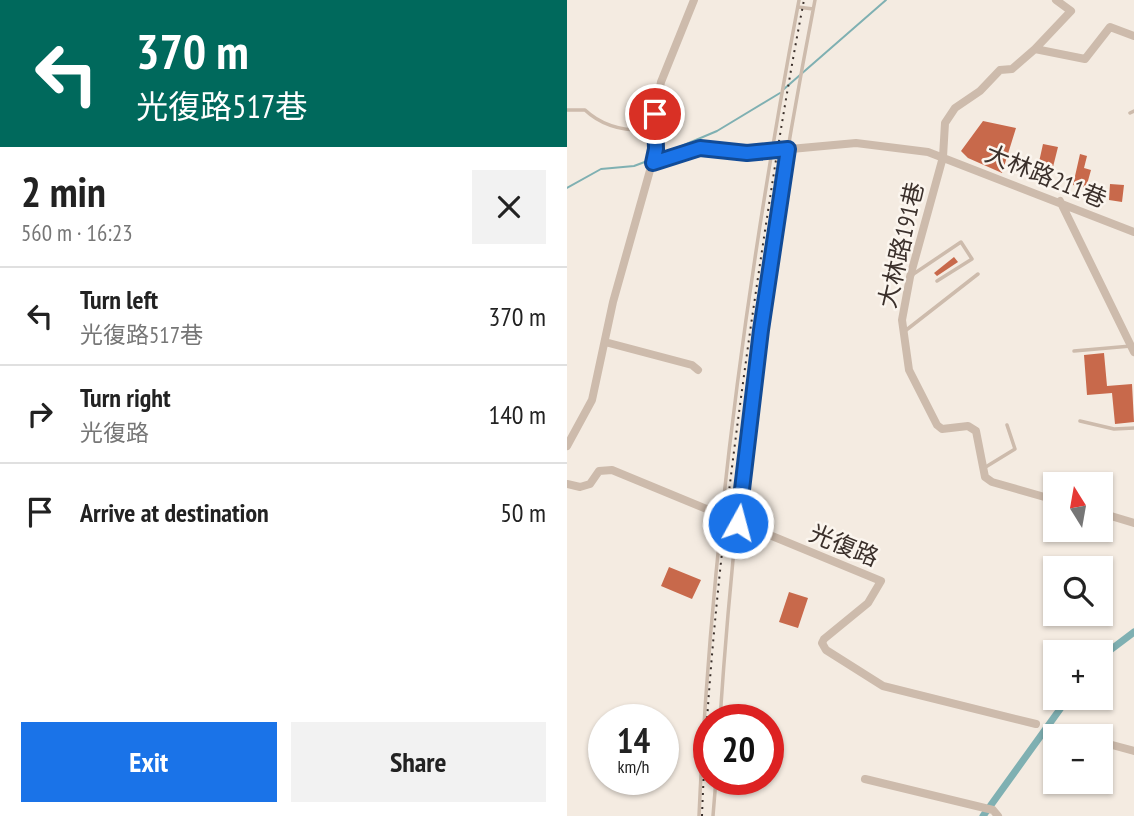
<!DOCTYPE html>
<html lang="en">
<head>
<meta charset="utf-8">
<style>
  body { margin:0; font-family:"PT Sans Narrow","Noto Sans TC",sans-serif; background:#f2f2f2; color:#222; height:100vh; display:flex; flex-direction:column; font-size:26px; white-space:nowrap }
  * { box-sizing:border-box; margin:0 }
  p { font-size:23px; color:#767676 }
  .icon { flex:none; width:38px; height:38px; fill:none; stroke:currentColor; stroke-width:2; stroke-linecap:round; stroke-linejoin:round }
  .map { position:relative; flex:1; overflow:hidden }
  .panel { display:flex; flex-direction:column; background:#fff; width:567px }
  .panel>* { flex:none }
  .banner { background:#00695c; color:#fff; overflow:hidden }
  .needle { width:46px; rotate:349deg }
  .fabs { position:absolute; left:476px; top:472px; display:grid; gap:14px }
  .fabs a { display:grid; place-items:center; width:70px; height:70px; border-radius:0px; background:#fff; box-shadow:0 2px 5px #0004; font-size:35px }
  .speed { position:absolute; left:21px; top:704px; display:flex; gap:14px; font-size:35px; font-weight:700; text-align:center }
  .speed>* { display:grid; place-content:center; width:91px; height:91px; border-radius:50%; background:#fff; box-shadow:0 2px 5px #0004; line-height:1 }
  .speed small { font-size:18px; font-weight:400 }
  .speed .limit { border:10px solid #d22; background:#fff; color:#111 }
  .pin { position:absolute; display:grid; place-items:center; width:60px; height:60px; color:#fff; margin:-30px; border:4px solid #fff; border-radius:50%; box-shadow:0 2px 7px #0007 }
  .me { position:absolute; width:77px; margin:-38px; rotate:7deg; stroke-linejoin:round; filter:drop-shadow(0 0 5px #0008) }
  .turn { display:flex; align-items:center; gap:24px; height:147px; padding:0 21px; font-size:32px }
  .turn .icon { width:91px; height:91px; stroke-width:2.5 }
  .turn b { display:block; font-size:49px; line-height:60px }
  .round { display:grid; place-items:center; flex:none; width:74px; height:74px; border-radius:0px; background:#f2f2f2 }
  .summary { display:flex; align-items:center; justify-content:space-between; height:119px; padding:0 21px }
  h1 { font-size:42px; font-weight:700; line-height:52px }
  .primary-button { display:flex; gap:14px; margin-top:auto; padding:14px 21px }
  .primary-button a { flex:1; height:80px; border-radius:0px; background:#1a73e8; color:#fff; font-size:28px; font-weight:700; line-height:80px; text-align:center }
  .primary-button a+a { background:#f2f2f2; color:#222 }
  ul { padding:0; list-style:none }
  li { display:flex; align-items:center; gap:21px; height:98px; padding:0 21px; border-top:2px solid #e0e0e0 }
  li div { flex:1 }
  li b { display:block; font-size:26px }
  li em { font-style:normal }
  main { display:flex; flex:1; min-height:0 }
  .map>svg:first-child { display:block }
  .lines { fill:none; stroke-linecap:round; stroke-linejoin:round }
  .stream { stroke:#7fb0b2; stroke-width:2 }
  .canal { stroke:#7fb0b2; stroke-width:7 }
  .building { fill:#c8694b }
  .service { stroke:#cdbbac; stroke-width:3.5 }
  .minor { stroke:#cdbbac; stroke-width:8 }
  .rail { stroke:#3b302b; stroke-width:2; stroke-dasharray:2 5; stroke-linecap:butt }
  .route-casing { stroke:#114b97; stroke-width:18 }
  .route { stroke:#1a73e8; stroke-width:12 }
  .labels { text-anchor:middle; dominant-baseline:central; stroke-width:5; stroke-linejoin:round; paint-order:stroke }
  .street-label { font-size:24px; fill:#3b302b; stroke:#fbf5ee }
</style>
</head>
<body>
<main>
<section class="panel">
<div class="banner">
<div class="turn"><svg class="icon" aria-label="left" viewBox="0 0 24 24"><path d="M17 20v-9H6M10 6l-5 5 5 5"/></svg><div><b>370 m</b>光復路517巷</div></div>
</div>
<div class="summary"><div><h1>2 min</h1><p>560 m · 16:23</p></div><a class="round"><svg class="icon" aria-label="close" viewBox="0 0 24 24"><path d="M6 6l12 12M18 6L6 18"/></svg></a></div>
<ul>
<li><svg class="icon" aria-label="left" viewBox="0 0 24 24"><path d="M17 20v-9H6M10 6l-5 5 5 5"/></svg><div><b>Turn left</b><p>光復路517巷</p></div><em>370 m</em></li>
<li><svg class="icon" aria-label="right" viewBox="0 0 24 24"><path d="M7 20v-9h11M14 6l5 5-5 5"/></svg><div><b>Turn right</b><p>光復路</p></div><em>140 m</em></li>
<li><svg class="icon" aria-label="arrive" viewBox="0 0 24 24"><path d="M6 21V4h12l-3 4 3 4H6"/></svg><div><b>Arrive at destination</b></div><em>50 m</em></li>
</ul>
<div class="primary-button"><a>Exit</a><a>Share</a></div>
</section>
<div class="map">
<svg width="567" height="816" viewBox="0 0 567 816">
  <rect width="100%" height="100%" fill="#f4ebe1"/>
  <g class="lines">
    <path class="stream" d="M217,89l102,-89
      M91,156l59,-25 63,-38
      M0,188l34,-19 33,-3 16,-6"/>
    <path class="canal" d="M534,657l33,-25
      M416,816l85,-118"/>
  </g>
  <path class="building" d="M416,121l33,7 -14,45 -34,-15 -7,-7z
    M476,144l15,3 -9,36 -14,-3z
    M513,154l7,2 -3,12 7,2 -5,18 -13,-3z
    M543,184l14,1 -2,17 -13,-2z
    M387,257l4,5 -21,14 -3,-3z
    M537,353l3,33 25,-2 2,38 -19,2 -3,-31 -25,2 -3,-40z
    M102,567l32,13 -9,19 -31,-13z
    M222,592l19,6 -10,30 -19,-6z"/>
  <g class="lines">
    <path class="service" d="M231,7l15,2
      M0,110h18c19,18 43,22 69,20
      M563,113l4,-2
      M345,275l49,-33 11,17 -35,22
      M338,331l73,-57
      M507,351l57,-5
      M513,421l34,8 20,-1
      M417,468l31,-19 -8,-24
      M153,719c16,-240 49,-482 95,-719
      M132,816c12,-273 49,-547 100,-816
      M146,816l3,-37"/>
    <path class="minor" d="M468,49l36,-38 -15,-11
      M86,163l47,-15 47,5 109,-10 72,9 206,80
      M493,201l74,151
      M38,342l87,23 6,5
      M0,446l25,-46 21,-98 43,-153 -1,-35 6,-32 33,-82
      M0,484l13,3 10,-3 9,-13 13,-1 269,111 -13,22 -44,36 -2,4 4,7 57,36 153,38
      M488,500l-63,-18 -7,-5 -9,-46 -8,-5 -26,3 -5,-4 -28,-55 -7,-50 8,-43 33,-120 2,-34 10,-15 25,-17 20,-21 12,-1 23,-20 50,10 25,-32 24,9
      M534,513l33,10
      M484,728l31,9
      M534,742l33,9
      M298,779l128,31 5,6"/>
    <path class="rail" d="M135,816c6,-164 26,-328 49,-491 16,-109 32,-217 53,-325"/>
  </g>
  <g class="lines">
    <g class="route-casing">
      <path id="route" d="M88,114l1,35 -3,14 47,-15 47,5 41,-4 -27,181 -23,193"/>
    </g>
    <use href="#route" class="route"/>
  </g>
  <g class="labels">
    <g class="street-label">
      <text transform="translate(479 176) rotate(22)">大林路211巷</text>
      <text transform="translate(334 245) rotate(-77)">大林路191巷</text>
      <text transform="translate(277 545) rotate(22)">光復路</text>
    </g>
  </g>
</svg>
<div class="fabs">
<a><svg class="needle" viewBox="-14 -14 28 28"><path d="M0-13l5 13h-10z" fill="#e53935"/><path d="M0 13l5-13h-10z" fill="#767676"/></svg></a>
<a><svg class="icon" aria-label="search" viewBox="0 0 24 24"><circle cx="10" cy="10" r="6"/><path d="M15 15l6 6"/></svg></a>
<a>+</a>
<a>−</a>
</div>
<div class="speed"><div>14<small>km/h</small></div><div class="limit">20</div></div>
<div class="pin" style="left:88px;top:114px;background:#d93025"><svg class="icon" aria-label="arrive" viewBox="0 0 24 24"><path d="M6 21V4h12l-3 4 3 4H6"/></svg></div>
<svg class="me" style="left:171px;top:523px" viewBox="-20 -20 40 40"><circle r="17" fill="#1a73e8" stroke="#fff" stroke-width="3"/><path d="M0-11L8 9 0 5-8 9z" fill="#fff"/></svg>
</div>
</main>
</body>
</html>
